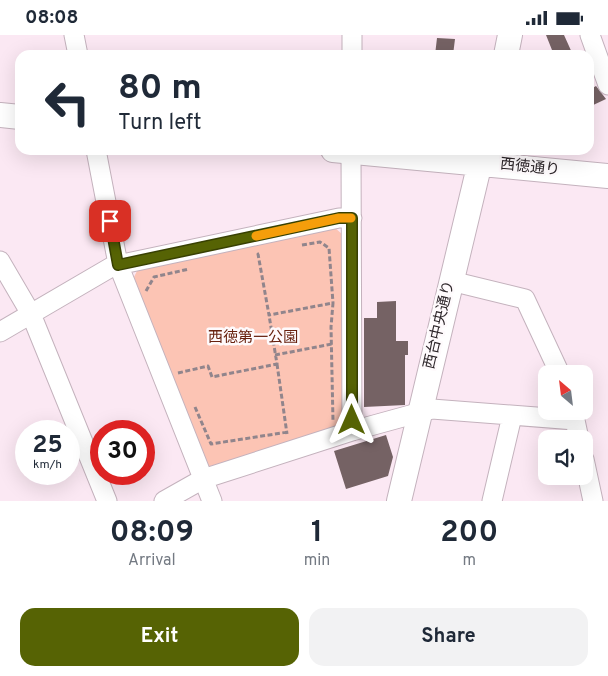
<!DOCTYPE html>
<html lang="en">
<head>
<meta charset="utf-8">
<style>
  body { margin:0; font-family:Overpass,"Noto Sans JP",sans-serif; background:#f2f2f3; color:#1f2937; height:100vh; display:flex; flex-direction:column; font-size:19px; white-space:nowrap }
  * { box-sizing:border-box; margin:0 }
  p { font-size:16px; color:#747a83 }
  .icon { flex:none; width:28px; height:28px; fill:none; stroke:currentColor; stroke-width:2; stroke-linecap:round; stroke-linejoin:round }
  .map { position:relative; height:466px; overflow:hidden }
  .sheet { display:flex; flex-direction:column; background:#fff; flex:1 }
  .sheet>* { flex:none }
  .top-card { position:absolute; left:15px; top:15px; width:579px; height:105px; border-radius:15px; box-shadow:0 5px 20px #0002; background:#fff; color:#1f2937; overflow:hidden }
  .needle { width:32px; rotate:332deg }
  .buttons { position:absolute; left:538px; top:330px; display:grid; gap:10px }
  .buttons a { display:grid; place-items:center; width:55px; height:55px; border-radius:10px; background:#fff; box-shadow:0 5px 20px #0002; font-size:25px }
  .speed { position:absolute; left:15px; top:385px; display:flex; gap:10px; font-size:25px; font-weight:700; text-align:center }
  .speed>* { display:grid; place-content:center; width:65px; height:65px; border-radius:50%; background:#fff; box-shadow:0 5px 20px #0002; line-height:1 }
  .speed small { font-size:12px; font-weight:400 }
  .speed .limit { border:8px solid #d22; background:#fff; color:#111 }
  .pin { position:absolute; display:grid; place-items:center; width:42px; height:42px; color:#fff; margin:-21px; border-radius:10px; box-shadow:0 2px 8px #0006 }
  .me { position:absolute; width:55px; margin:-28px; rotate:0deg; stroke-linejoin:round; filter:drop-shadow(0 0 4px #0008) }
  .turn { display:flex; align-items:center; gap:18px; height:105px; padding:0 20px; font-size:22px }
  .turn .icon { width:65px; height:65px; stroke-width:2.5 }
  .turn b { display:block; font-size:35px; line-height:42px }
  .eta { display:flex; justify-content:space-evenly; align-items:center; height:85px; text-align:center }
  .eta b { font-size:30px; font-weight:700; line-height:35px }
  .cta { display:flex; gap:10px; margin-top:auto; padding:10px 20px }
  .cta a { flex:1; height:58px; border-radius:15px; background:#566304; color:#fff; font-size:20px; font-weight:700; line-height:58px; text-align:center }
  .cta a+a { background:#f2f2f3; color:#1f2937 }
  .status { display:flex; justify-content:space-between; align-items:center; height:35px; padding:0 25px; background:#fff; direction:ltr }
  .status svg { height:14px; fill:currentColor }
  .map>svg:first-child { display:block }
  .green { fill:#fcc4b4 }
  .building { fill:#756264 }
  .lines { fill:none; stroke-linecap:round; stroke-linejoin:round }
  .minor-casing { stroke:#c4b2bd; stroke-width:21 }
  .tertiary-casing { stroke:#c4b2bd; stroke-width:26 }
  .path { stroke:#91858c; stroke-width:3; stroke-dasharray:5 2.5; stroke-linecap:butt }
  .minor { stroke:#fff; stroke-width:19 }
  .tertiary { stroke:#fff; stroke-width:24 }
  .route-casing { stroke:#384003; stroke-width:12 }
  .route { stroke:#566304; stroke-width:9 }
  .slow { stroke:#f59e0b; stroke-width:9 }
  .labels { text-anchor:middle; dominant-baseline:central; stroke-width:5; stroke-linejoin:round; paint-order:stroke }
  .street-label { font-size:15px; fill:#2e272b; stroke:#fefafc }
  .park-label { font-size:15px; fill:#68220f; stroke:#fefafc }
</style>
</head>
<body>
<div class="status"><b>08:08</b><svg viewBox="0 0 49 12"><path d="M0 12V9h3v3zM5 12V6h3v6zM10 12V3h3v9zM15 12V0h3v12zM26 1h20v11H26zM47 4h2v5h-2z"/></svg></div>
<div class="map">
<svg width="608" height="466" viewBox="0 0 608 466">
  <rect width="100%" height="100%" fill="#fbe8f3"/>
  <path class="green" d="M333,191l10,9 1,192 -137,40 -3,-3 -70,-187 4,-8z"/>
  <path class="building" d="M546,0h18l9,20h-19z
    M437,3l18,1 -2,16h-18z
    M596,51l10,13 -17,8v-17z
    M396,266v40h12v14h-3v50l-41,2v-89h13v-16z
    M386,400l7,22 -5,19 -42,13 -12,-38z"/>
  <g class="lines">
    <g class="minor-casing">
      <path id="minor" d="M74,0l4,20
        M590,0l18,50
        M352,20v-20
        M96,115l22,114 94,237
        M351,115l1,281
        M0,226l31,53 76,187
        M451,246l74,18 35,75
        M0,297l113,-66 226,-48h13
        M573,376l6,28
        M584,424l9,42
        M164,466l39,-22 149,-48 80,-22 143,11
        M492,466l20,-85"/>
    </g>
    <g class="tertiary-casing">
      <path id="tertiary" d="M506,20l4,-20
        M0,80l20,2
        M333,115l275,26
        M399,466l84,-351"/>
    </g>
    <path class="path" d="M302,210l18,-3 9,6 4,55
      M259,219h-1l11,61 64,-12 -2,24 2,94
      M146,256l8,-14 35,-8
      M275,320l57,-11
      M277,329l10,70
      M178,338l30,-7 4,11 65,-13 -8,-49
      M195,372l16,37 77,-12"/>
    <use href="#minor" class="minor"/>
    <use href="#tertiary" class="tertiary"/>
  </g>
  <g class="lines">
    <g class="route-casing">
      <path id="route" d="M110,186l8,44 221,-47h13v202"/>
    </g>
    <use href="#route" class="route"/>
    <path class="slow" d="M256,201l83,-18h12"/>
  </g>
  <g class="labels">
    <g class="street-label">
      <text transform="translate(530 133) rotate(6)">西徳通り</text>
      <text transform="translate(440 290) rotate(-77)">西台中央通り</text>
    </g>
    <g class="park-label">
      <text x="253" y="303">西徳第一公園</text>
    </g>
  </g>
</svg>
<div class="buttons">
<a><svg class="needle" viewBox="-14 -14 28 28"><path d="M0-13l5 13h-10z" fill="#e53935"/><path d="M0 13l5-13h-10z" fill="#747a83"/></svg></a>
<a><svg class="icon" aria-label="sound" viewBox="0 0 24 24"><path d="M4 9h4l5-4v14l-5-4H4zM17 9q2 3 0 6"/></svg></a>
</div>
<div class="speed"><div>25<small>km/h</small></div><div class="limit">30</div></div>
<div class="pin" style="left:110px;top:186px;background:#d93025"><svg class="icon" aria-label="arrive" viewBox="0 0 24 24"><path d="M6 21V4h12l-3 4 3 4H6"/></svg></div>
<svg class="me" style="left:352px;top:385px" viewBox="-20 -20 40 40"><path d="M0-17L14 15 0 8-14 15z" fill="#566304" stroke="#fff" stroke-width="4"/></svg>
<div class="top-card">
<div class="turn"><svg class="icon" aria-label="left" viewBox="0 0 24 24"><path d="M17 20v-9H6M10 6l-5 5 5 5"/></svg><div><b>80 m</b>Turn left</div></div>
</div>
</div>
<section class="sheet">
<div class="eta">
<div><b>08:09</b><p>Arrival</p></div>
<div><b>1</b><p>min</p></div>
<div><b>200</b><p>m</p></div>
</div>
<div class="cta"><a>Exit</a><a>Share</a></div>
</section>
</body>
</html>
